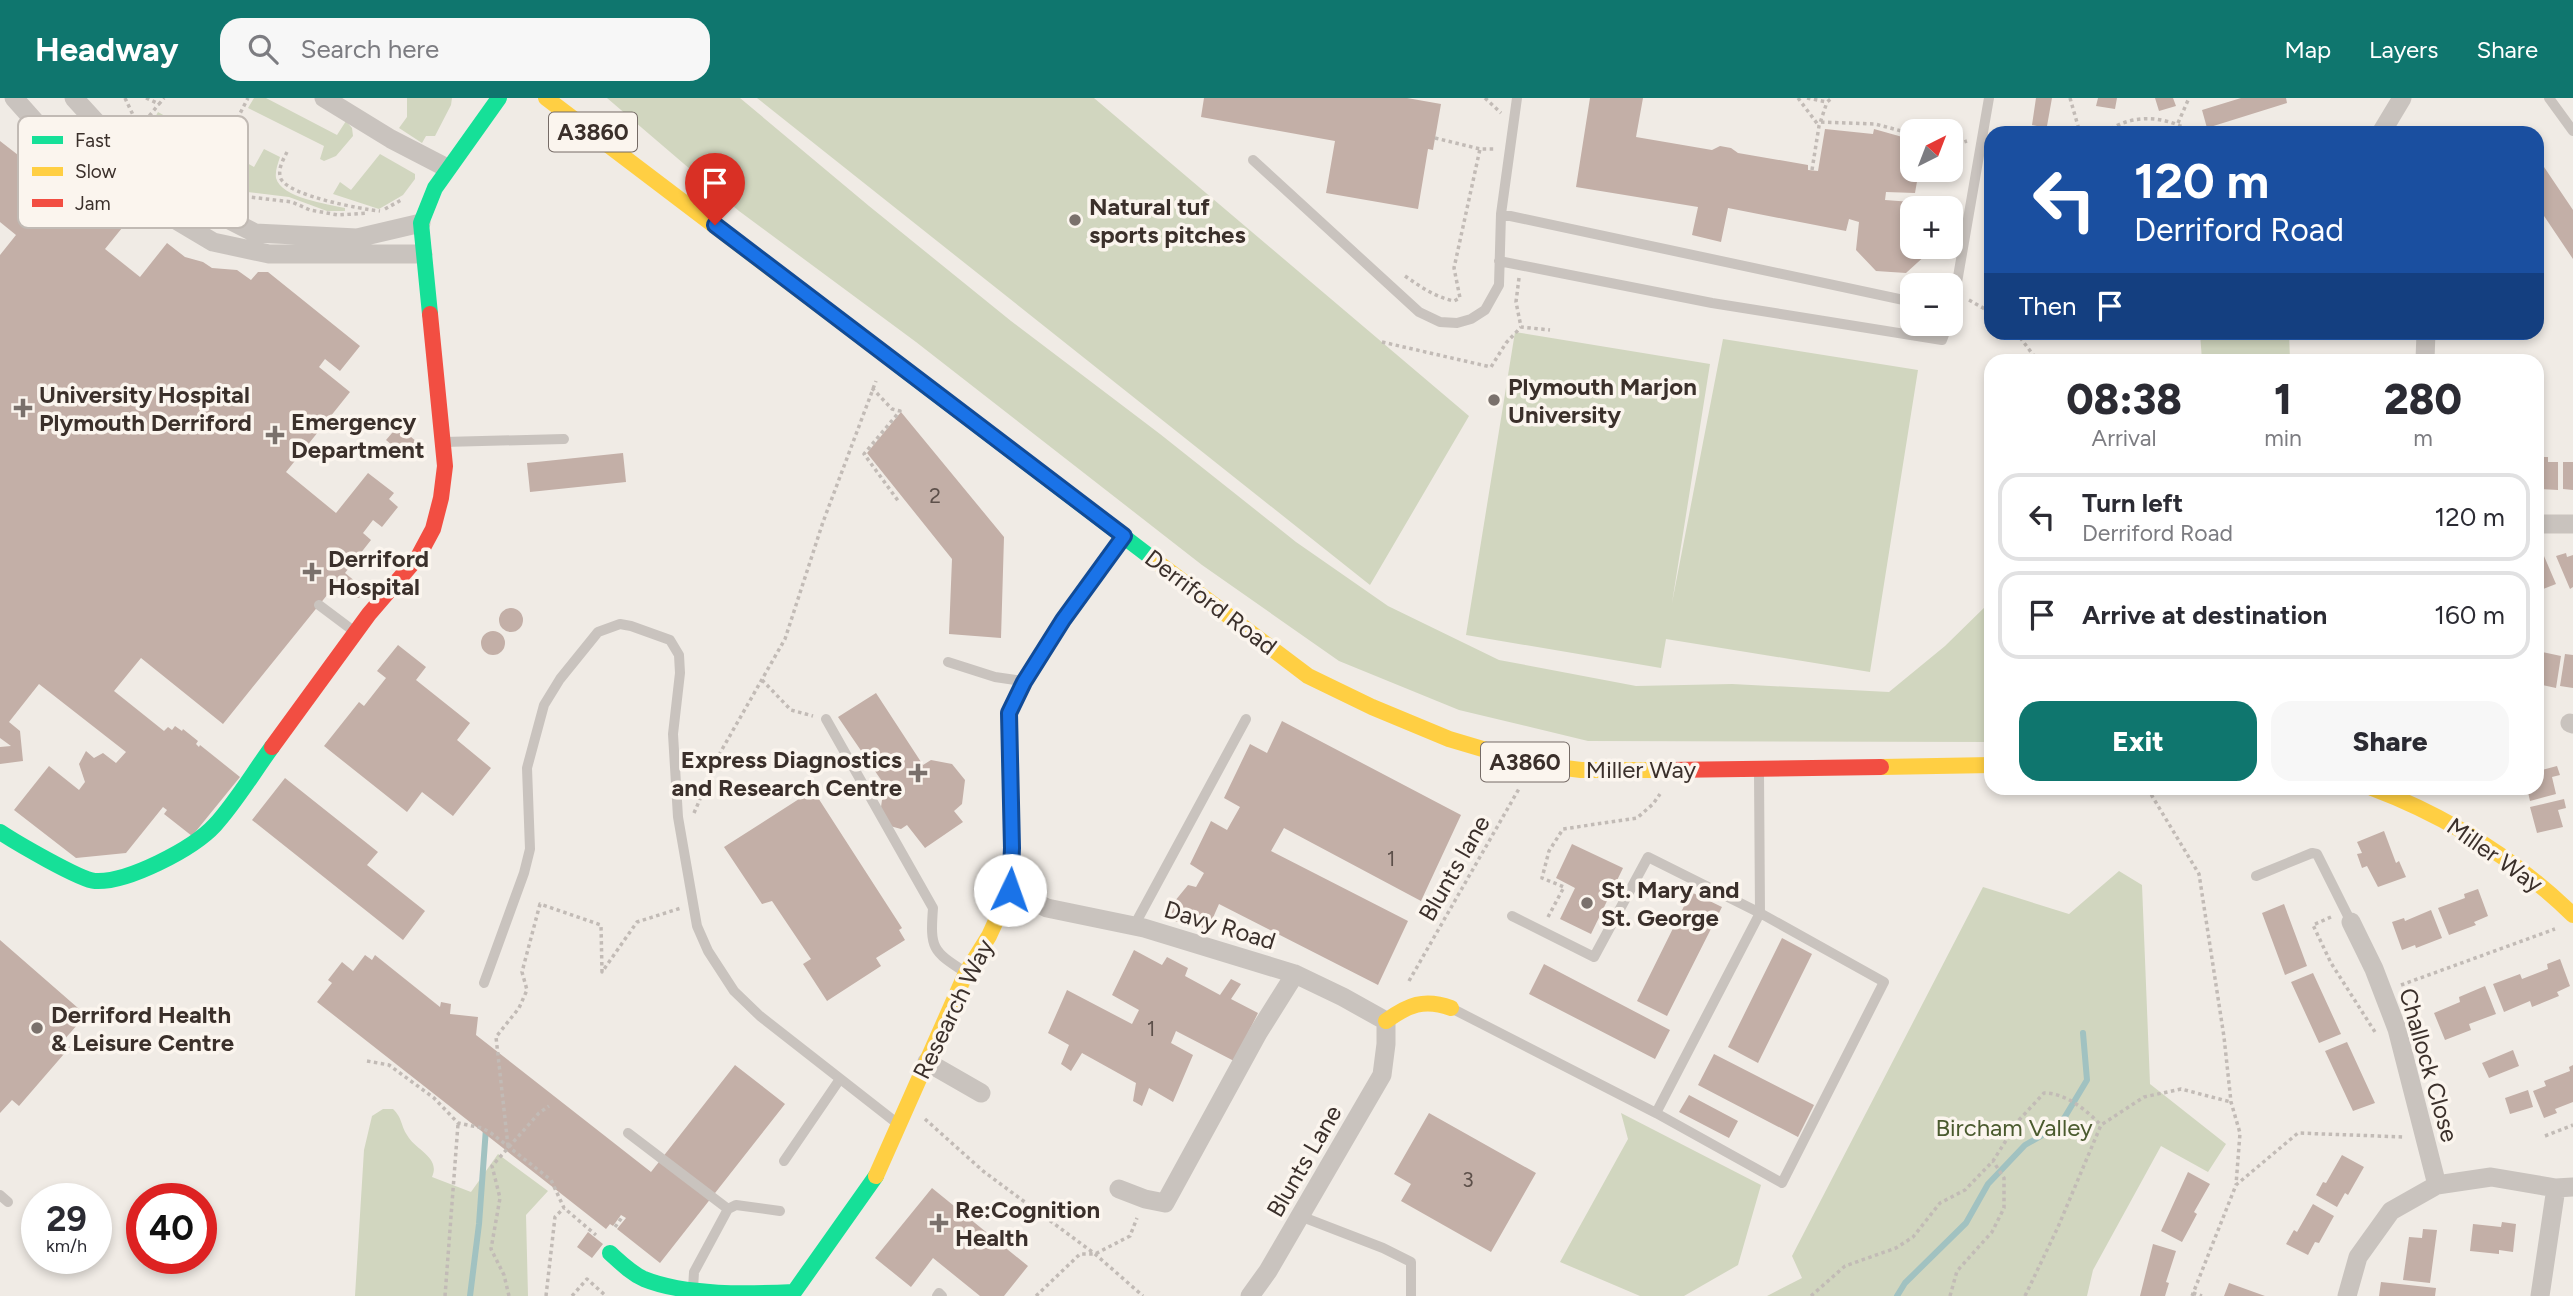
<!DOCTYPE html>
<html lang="en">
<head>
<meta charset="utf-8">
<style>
  body { margin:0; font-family:Figtree,sans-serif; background:#f7f7f7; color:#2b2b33; height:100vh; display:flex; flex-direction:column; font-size:26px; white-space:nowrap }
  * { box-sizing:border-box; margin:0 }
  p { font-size:23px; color:#7c7c81 }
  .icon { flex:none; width:38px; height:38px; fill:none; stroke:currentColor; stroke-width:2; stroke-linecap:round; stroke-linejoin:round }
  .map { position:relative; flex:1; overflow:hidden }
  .drawer { position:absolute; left:1984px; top:256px; width:560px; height:441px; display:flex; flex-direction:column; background:#fff; border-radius:21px; box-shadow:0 4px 10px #0003 }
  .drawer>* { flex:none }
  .guide { position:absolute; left:1984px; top:28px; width:560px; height:214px; border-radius:21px; box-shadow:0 4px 10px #0003; background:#1a4fa0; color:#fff; overflow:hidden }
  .needle { width:46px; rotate:42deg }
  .controls { position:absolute; left:1900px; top:21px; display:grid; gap:14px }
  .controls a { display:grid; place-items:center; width:63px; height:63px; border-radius:14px; background:#fff; box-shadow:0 4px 10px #0003; font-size:35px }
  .speed { position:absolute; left:21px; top:1085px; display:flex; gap:14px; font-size:35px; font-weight:700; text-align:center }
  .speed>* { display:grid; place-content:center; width:91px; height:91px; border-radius:50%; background:#fff; box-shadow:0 4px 10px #0003; line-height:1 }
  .speed small { font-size:18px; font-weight:400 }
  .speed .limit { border:10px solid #d22; background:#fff; color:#111 }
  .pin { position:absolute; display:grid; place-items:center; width:60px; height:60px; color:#fff; margin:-72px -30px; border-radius:50% 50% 50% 0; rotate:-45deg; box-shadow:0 0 7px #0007 }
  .pin .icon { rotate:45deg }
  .me { position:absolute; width:77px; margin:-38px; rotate:3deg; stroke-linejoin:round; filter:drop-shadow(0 0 5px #0008) }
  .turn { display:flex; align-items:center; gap:24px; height:147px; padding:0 35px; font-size:32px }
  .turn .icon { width:91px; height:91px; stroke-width:2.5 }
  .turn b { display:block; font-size:49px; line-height:60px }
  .then { display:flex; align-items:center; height:66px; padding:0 35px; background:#0003; gap:14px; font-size:26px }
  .eta { display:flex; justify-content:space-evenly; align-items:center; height:119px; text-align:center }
  .eta b { font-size:42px; font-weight:800; line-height:49px }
  .action { display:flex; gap:14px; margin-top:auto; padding:14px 35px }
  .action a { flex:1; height:80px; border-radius:21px; background:#0f766e; color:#fff; font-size:28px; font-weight:800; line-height:80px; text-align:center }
  .action a+a { background:#f7f7f7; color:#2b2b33 }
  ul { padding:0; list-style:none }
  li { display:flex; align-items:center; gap:21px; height:88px; margin:0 14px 10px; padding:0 21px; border:4px solid #e1e1e2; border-radius:21px }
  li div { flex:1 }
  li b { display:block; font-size:26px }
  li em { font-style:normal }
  header { display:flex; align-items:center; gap:42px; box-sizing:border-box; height:98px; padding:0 35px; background:#0f766e; color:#fff }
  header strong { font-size:33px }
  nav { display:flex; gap:38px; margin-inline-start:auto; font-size:24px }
  .search { width:490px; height:63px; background:#f7f7f7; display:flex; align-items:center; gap:18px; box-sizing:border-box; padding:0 24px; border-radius:21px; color:#7c7c81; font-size:26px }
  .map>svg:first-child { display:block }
  .green { fill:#d1d6bf }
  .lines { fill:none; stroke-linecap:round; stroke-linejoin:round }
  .stream { stroke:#a1c2c1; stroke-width:6 }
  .building { fill:#c3afa7 }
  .path { stroke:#c2bbb6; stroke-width:3.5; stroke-dasharray:3.5 3.5; stroke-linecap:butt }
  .lane { stroke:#c9c3be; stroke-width:10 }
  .street { stroke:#c9c3be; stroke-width:19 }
  .fast { stroke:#16e098; stroke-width:16 }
  .slow { stroke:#ffcf43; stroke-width:16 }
  .jam { stroke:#f24e42; stroke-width:16 }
  .route-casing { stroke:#114b97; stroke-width:18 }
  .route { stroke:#1a73e8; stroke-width:12 }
  .poi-dot { fill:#7a716c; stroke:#fbf5ee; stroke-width:2.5 }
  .labels { text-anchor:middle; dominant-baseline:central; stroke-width:7; stroke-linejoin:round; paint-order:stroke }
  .number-label { font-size:21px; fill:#5d504a }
  .shield { fill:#fbf5ee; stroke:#756b66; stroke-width:2 }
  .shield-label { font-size:23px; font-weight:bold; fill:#3b302b }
  .poi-label { font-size:24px; font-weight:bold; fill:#3b302b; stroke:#fbf5ee; text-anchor:start }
  .street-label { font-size:24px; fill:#3b302b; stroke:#fbf5ee }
  .park-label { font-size:24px; fill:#4a5a2e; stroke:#fbf5ee }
  .key { fill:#fbf5ee; stroke:#c1bab4; stroke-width:2 }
  .key-label { font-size:19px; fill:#3b302b }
</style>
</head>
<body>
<header>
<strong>Headway</strong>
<div class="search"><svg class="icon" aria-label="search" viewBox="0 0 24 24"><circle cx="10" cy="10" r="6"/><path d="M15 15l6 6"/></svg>Search here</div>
<nav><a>Map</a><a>Layers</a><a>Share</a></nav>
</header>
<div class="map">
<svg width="2573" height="1198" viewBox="0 0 2573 1198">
  <rect width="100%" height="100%" fill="#f0ebe5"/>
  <path class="green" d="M254,0h12l71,37 9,-14 6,7 1,8 -17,20 -12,5 -4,-2 4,-13 -76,-38z
    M407,0h45l-1,7 -16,31h-9l-4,7 -23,-15 8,-11z
    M607,0h133l129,108 142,115 149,113 136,108 92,64 111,54 137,26 96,-2 157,8 56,-46 46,-45v141l-403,-1 -129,-31 -120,-49 -137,-96 -286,-223 -177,-131z
    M757,0h337l375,318 -99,169z
    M158,14l96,55 10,-18 16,8c-2,6 -5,14 -4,21 5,20 52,26 69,30v3h-18l-38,-14 -67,-8 -74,-59z
    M380,56l35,20v5l-12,16 -24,14 -46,-15 7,-12 11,8z
    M1515,234l195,32 -38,239 51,-264 195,31 -48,302 -204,-33 -5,29 -195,-33z
    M2200,235h89l1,27h-88z
    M2119,773l23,14 8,199 76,60 -18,28 -47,-26 -68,124 -6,26h-320l35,-18 -10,-22 191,-369 86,27z
    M383,1011h10c10,10 7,15 14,26 8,15 34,22 25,42l39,15 27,-38 50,37 -22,24 2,81h-173l9,-146 8,-34z
    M1621,1015l140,72 -23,80 -54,31h-44l-80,-34 68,-123z"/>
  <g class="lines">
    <path class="stream" d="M470,1198l9,-72 7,-96
      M1897,1198l8,-13 61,-60 22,-39 37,-39 35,-20 27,-45 -4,-47"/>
  </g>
  <path class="building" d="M1204,0h203l34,6 -8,46 -5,-1 -10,60 -92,-16 9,-52 -134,-24z
    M1590,0h53l-7,39 76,13 8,-4 11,2 7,5 70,12v5l10,1 7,-42 48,5 1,-5 39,11v30h6l-4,23 -29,-1 -1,8 27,2 5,6h-4v39h16l-1,6 -22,20 -30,-2 -20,-21 3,-28 -10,-3 -3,12 -118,-23 -7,34 -29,-7 6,-28 -122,-20z
    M2036,0h16l-5,28 10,1 -1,6h-15l1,-6 -10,-2z
    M2098,0h19l-2,11 -19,-3z
    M2155,0h18l3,8 -17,5z
    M2241,0h45l1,5 -80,25 -5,-18z
    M0,43l58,45 5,-5 59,47 -17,21 35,28 27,-34 18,14 18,5 9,6 25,2 14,10 7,-8h10l92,74 -20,25 -15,-12 -6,8 31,25 -64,80 50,41 32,-40 26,20 -5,6 9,8 -16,20 -9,-7 -10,13 8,7 -26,33 17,14 1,6 -4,5 -6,-1 -17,-13 -113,140 -82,-66 -27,33 50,40 4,-4 4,3 3,-4 7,5 1,-2 15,12 -2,3 3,3 1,-2 40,32 -48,59 -28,-22 3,-4 -4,-3 -37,46 -50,5 -62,-48 35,-44 30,24 6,-8 -6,-18 7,-13 8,7 9,-5 13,10 10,-11 -87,-68 -30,38 11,9 3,30 -23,3v-17l11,-1 -11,-8v-483l16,-20 -16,-13z
    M2538,60l35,52v49l-35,-52z
    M901,314l103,125 -3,101 -52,-4 3,-75 -85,-106z
    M398,328l19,16 -12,14 -19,-16z
    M623,355l3,29 -96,10 -3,-29z
    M2538,359h10v5h10v28l-20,-1z
    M2563,364h10v28l-10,-1z
    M2566,455l1,4 6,-2v32l-3,2 -14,-33z
    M2544,458l12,28 -18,7v-32z
    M499 522a12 12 0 1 1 24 0a12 12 0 1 1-24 0Z
    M481 545a12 12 0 1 1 24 0a12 12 0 1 1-24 0Z
    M398,547l28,22 -10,13 54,43 -13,17 34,28 -38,48 -31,-24 -15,20 -83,-66 35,-44 5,4 22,-28 -9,-7z
    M2538,553l23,5 -5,32 -18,-4z
    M2565,556l8,1v33l-13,-2z
    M876,595l47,72 8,-5 21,4 13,16 -3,24 -8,7 9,11 -38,26 -18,-23 -6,4 -11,-3 -10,-12 2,-14 8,-7 -52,-76z
    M1282,623l179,94 -40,86 -137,-73 -13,23 137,70 -30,64 -159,-81 -11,25 -47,-11 27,-33 8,2 8,-14 -14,-9 21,-43 16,9 13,-23 -16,-9 26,-54 17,9z
    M2557,668l3,9 -8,2 4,17 -26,7 -3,-13h11v-17z
    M285,680l93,74 -11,13 58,46 -22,29 -151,-120z
    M813,692l89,138 -3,2 6,10 -29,18 5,8 -54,35 -24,-37 8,-5 -39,-58 -10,3 -38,-57z
    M2564,701l2,9 -8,2 5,17 -26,6 -7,-26z
    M2384,733l12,32 3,-2 7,16 -28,10 -11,-21 -5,2 -5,-14 5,-1 -5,-11z
    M1572,746l51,24 -32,66 -31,-15 15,-31 -19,-10z
    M2478,791l10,27 -14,6 2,3 -27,10 -11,-27 27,-10 -1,-4z
    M1691,794l31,15 -55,109 -30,-15z
    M2284,806l23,62 -22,9 -23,-62z
    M2431,812l11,28 -26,10 -1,-3 -13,5 -10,-28 12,-4 1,3z
    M1782,840l30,16 -54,109 -30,-16z
    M0,842l86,75 -23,26 7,6 -51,59 -7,-6 -12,13z
    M1134,852l28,15 5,-8 21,11 -3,8 35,19 11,-16 10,5 -10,15 27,14 -24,48 -58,-30 -5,12 22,12 -20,47 -24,-14 -7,18 -9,-5 3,-18 -54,-30 -11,18 -10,-7 8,-19 -21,-12 19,-43 65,34 7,-14 -27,-15z
    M365,857l7,5 3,-5 65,52 1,-5 10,2 -1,10 28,3 -2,18 175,137 84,-107 50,39 -125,159 -43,-34 9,-11 -5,-3 -8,11 -3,-2 -4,5 -289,-227 15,-19 -4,-3 14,-18 11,9z
    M2560,861l10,27 -13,6 2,4 -27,11 -2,-6 -26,11 -11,-28 27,-10 2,5 26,-10 -1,-5z
    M1544,866l126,66 -15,29 -126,-65z
    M2313,875l28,61 -22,9 -28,-61z
    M2485,888l11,28 -27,10 2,6 -26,10 -11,-27 26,-11 -1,-5z
    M2347,944l28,61 -22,8 -28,-60z
    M2513,952l6,16 -30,12 -7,-15z
    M1714,956l100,51 -16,32 -100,-52z
    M2573,967v37l-18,7 2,4 -13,5 -11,-27 13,-5 -2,-5 26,-10 -1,-4z
    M2528,992l5,17 -23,7 -5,-16z
    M1689,997l49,26 -9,17 -50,-26z
    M1429,1015l107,60 -45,79 -90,-51 10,-17 -17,-10z
    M2342,1057l22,12 -16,28 -3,-2 -8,14 -21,-12 7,-13 3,1z
    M2188,1074l22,12 -16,28 3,2 -15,28 -21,-11z
    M932,1090l96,78 -24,30h-24l-47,-38 -22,29 -36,-29z
    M2313,1106l21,12 -15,27 -4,-1 -7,13 -22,-11 8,-14 3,2z
    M2502,1124l14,2 -3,28 -14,-2v4l-29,-3 3,-27 28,3z
    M2423,1131l14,1 -7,53 -27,-3 6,-43 13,1z
    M588,1134l15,12 -11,14 -15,-11z
    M2153,1146l23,7 -10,31 3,1 -4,13h-25z
    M2381,1184l55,6 -1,8h-56z
    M2229,1185l36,13h-41z"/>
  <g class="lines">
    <path class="path" d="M125,0l8,17 3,17
      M146,0l13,6 5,-6
      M1485,0l16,15
      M1798,0l21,28
      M1807,0l20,4 5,-4
      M2070,0l8,28 -2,7
      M1821,24l54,2 38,10
      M2178,25l11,-25
      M234,27l14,-27
      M136,34l23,-28
      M2105,35c26,-20 61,-18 88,0
      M143,38l15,9 15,13
      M1435,40l45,11h15
      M1951,48l16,-5
      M287,54c-4,8 -10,18 -6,27 9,17 79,30 99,32
      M1812,72l7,-44 8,-24
      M224,96l68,8 18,8 28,5 30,-2
      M385,111l18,-10
      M1405,178c16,11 30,21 49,25l6,-3 -6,-30 26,-119
      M1519,180l-3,24 5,25 29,3
      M1969,202l23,13
      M2016,234l21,28
      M1382,244l109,25 15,-24 15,-16
      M872,290l20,21 8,2 -36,43 35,48
      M762,582l29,30 22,6
      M2149,690l3,8 47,78 25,163 7,65 9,31 -4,52
      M694,715l26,-60 65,-114 38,-117 53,-141
      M1548,819l16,-30 -22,-9 7,-27 14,-22 74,-11 16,-14 7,-10
      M2331,819l-18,8 18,38 44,69
      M1409,883l111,-194
      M2401,887l154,-56
      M367,963l22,4 45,33 24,25 24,5 9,5 60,47 13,28 32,27
      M925,1021l58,52 112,83 48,42
      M2545,1038l28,-11
      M508,1048l-12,-109 23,-29 8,-18 -5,-18 18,-68 61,21 1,47 35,-50 44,-14
      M615,1129l8,-11
      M2193,1195l9,3
      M445,1198l13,-172
      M509,1198l-5,-21 -13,-26 9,-51 -8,-32 47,-53 10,-7
      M546,1198l9,-79 9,-9
      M572,1198l15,-17 19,17
      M1036,1198l44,-42h15l35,-18 7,-18
      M1811,1198l34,-30 51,-18 17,-11 27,-34 25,-13 28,-29 26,-41 25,-27c22,0 42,17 57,32
      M1950,1198l7,-25 35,-39 12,-24v-30l-11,-17
      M2025,1198l33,-69 43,-102 43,-28 37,-8 50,13
      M2192,1198l44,-111 62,-52 106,4"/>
    <path class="lane" d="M2549,0l24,33
      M1253,62l166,152 21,10 17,1 14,-4 14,-9 14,-25 2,-71 16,-116
      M1501,116l412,88
      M1499,163l213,42 230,37 6,-16
      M1951,219l38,-219
      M444,344l120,-3
      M319,507l36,27
      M948,564l47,15 27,4
      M826,621l107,189c-3,40 -1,43 32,64
      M2256,778l56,-23 5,1 34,68
      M1512,818l82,41 54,-100 112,56 124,69 -102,201 -126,-70
      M1134,828l112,-207
      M484,885l40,-110 6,-24 -3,-81 17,-63 16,-26 38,-47 22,-8 11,2 39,14 9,15 1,18 -7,61 5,83 19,109 11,25 26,40 26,25 138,108
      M1451,910l205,105 104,-200 -1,-139
      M628,1035l100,76
      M784,1063l56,-82
      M0,1097l8,7
      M1300,1118l83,32 28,14v34
      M693,1191l1,-17 34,-63 8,-4 44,6
      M937,1198l2,-3 3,3"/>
    <path class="street" d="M14,0l41,46 27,20 131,78 56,12h154
      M74,0l21,23 46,43 69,46 45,23 102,5 64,-15
      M324,0l67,41 56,29
      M2381,35l21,-35
      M2425,262l1,-28
      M2538,426h35
      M2570,625l3,1
      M1010,792l37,18 97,20 151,46 48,23 43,24v23l-4,31 -114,196 -18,25
      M2351,824l23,47 23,60 40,156
      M927,964l54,31
      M1119,1091l26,10 20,4 93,-170 37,-59
      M2347,1198l11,-39 33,-46 46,-26 54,-8 65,11 17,-1
      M2540,1198l16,-108"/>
    <path class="fast" d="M430,216l-9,-91 14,-35 64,-90
      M898,267l259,197
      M1010,679l-1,-64 15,-31 39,-62 61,-84
      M0,734c15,10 80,48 95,49 32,2 98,-32 120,-56 21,-23 38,-52 57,-78
      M610,1155c11,10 21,20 34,26 42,17 105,15 150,13l82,-116"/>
    <path class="slow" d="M546,0l352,267
      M1157,464l151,114 64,31 77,32 84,25 48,6h86
      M1881,669l111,-2
      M2372,690c77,29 142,70 201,127
      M1386,923c22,-16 38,-23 65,-13
      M876,1078l90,-203 23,-37 21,-46 2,-42 -2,-71"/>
    <path class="jam" d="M272,649l97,-133 49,-57 15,-28 8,-31 4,-32 -15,-152
      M1667,672l214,-3"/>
  </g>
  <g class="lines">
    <g class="route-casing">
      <path id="route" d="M715,127l409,311 -61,84 -39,62 -15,31 3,135 -2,42"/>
    </g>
    <use href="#route" class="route"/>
  </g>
  <g class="poi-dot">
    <circle cx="1075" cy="122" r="7"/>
    <circle cx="1494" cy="302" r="7"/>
    <path d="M19.5 299.5h7v7h7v7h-7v7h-7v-7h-7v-7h7z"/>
    <path d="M271.5 326.5h7v7h7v7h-7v7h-7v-7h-7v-7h7z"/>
    <path d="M308.5 463.5h7v7h7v7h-7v7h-7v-7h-7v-7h7z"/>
    <path d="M914.5 664.5h7v7h7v7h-7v7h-7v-7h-7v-7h7z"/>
    <circle cx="1587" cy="805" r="7"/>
    <circle cx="37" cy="930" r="7"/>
    <path d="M935.5 1114.5h7v7h7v7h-7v7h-7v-7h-7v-7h7z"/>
  </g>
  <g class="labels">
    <g class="number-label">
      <text x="935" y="397">2</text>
      <text x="1391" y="760">1</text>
      <text x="1151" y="930">1</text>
      <text x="1468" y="1081">3</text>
    </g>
    <g class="shield">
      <rect x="549" y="14.5" width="88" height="39" rx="5"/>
      <rect x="1481" y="644.5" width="88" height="39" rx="5"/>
    </g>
    <g class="shield-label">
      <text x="593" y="34">A3860</text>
      <text x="1525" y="664">A3860</text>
    </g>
    <g class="poi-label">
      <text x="1089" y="108">Natural tuf<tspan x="1089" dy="28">sports pitches</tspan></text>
      <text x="1508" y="288">Plymouth Marjon<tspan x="1508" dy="28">University</tspan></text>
      <text x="39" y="296">University Hospital<tspan x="39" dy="28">Plymouth Derriford</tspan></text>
      <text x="291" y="323">Emergency<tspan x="291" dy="28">Department</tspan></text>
      <text x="328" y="460">Derriford<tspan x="328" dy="28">Hospital</tspan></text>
      <text x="902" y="661" text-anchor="end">Express Diagnostics<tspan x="902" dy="28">and Research Centre</tspan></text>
      <text x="1601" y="791">St. Mary and<tspan x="1601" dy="28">St. George</tspan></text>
      <text x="51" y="916">Derriford Health<tspan x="51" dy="28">&amp; Leisure Centre</tspan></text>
      <text x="955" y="1111">Re:Cognition<tspan x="955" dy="28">Health</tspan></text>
    </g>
    <g class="street-label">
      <text transform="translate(1211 504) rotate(37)">Derriford Road</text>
      <text x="1641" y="671">Miller Way</text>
      <text transform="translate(2495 757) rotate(35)">Miller Way</text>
      <text transform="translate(1454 770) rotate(-60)">Blunts lane</text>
      <text transform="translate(1220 827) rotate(17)">Davy Road</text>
      <text transform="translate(953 911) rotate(-64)">Research Way</text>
      <text transform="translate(2429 967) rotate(74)">Challock Close</text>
      <text transform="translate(1304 1063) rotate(-60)">Blunts Lane</text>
    </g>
    <g class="park-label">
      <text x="2014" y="1029">Bircham Valley</text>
    </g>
  </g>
  <rect x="18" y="18" width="230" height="112" rx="10" class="key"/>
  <rect x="32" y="38" width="31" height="8" fill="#16e098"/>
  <rect x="32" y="69" width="31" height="9" fill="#ffcf43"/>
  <rect x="32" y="101" width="31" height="8" fill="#f24e42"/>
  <g class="key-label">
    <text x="75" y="49">Fast</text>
    <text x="75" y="80">Slow</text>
    <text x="75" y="112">Jam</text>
  </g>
</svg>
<div class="controls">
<a><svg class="needle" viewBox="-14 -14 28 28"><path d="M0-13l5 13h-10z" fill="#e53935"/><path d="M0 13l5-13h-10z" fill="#7c7c81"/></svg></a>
<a>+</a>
<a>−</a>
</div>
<div class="speed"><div>29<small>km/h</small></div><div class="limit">40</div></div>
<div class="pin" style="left:715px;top:127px;background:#d93025"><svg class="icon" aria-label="arrive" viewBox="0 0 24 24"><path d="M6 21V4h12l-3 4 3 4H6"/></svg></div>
<svg class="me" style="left:1010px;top:792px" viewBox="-20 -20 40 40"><circle r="19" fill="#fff"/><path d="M0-13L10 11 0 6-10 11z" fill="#1a73e8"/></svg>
<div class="guide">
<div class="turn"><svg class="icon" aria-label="left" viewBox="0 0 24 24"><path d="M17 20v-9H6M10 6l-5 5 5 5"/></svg><div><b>120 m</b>Derriford Road</div></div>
<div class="then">Then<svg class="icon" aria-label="arrive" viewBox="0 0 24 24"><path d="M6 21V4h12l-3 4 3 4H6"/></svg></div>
</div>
<section class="drawer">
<div class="eta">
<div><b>08:38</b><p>Arrival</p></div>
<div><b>1</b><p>min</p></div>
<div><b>280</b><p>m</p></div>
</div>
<ul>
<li><svg class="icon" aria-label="left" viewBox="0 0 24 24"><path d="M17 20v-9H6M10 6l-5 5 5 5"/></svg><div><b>Turn left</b><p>Derriford Road</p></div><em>120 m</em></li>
<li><svg class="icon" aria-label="arrive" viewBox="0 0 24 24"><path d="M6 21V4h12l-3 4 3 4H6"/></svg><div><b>Arrive at destination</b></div><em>160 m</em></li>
</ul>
<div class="action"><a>Exit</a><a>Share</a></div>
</section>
</div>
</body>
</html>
